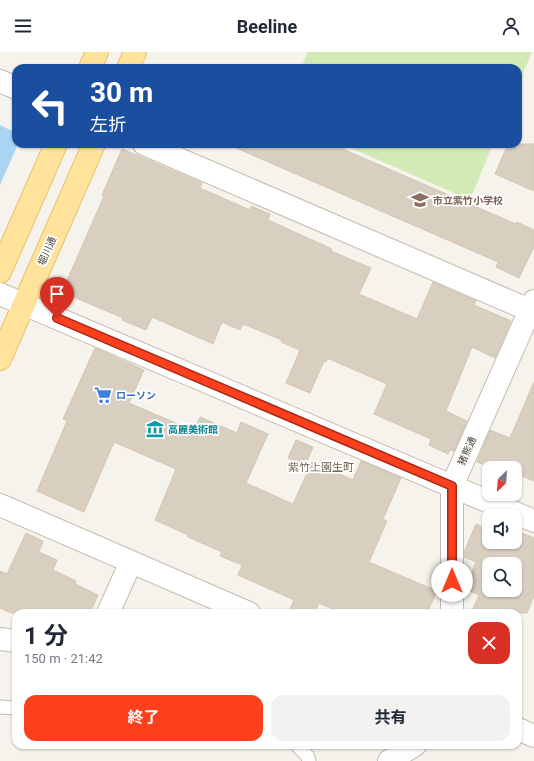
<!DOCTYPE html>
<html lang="ja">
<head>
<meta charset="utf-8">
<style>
  body { margin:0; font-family:Roboto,"Noto Sans JP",sans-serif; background:#f2f2f3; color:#1f2937; height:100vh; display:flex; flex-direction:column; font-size:15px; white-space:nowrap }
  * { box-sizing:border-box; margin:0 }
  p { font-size:13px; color:#747a83 }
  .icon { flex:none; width:22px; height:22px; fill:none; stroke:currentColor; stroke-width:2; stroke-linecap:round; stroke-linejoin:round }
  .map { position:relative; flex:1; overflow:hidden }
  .drawer { position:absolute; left:12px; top:557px; width:510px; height:140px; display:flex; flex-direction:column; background:#fff; border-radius:12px; box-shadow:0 1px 3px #0004 }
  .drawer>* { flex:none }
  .top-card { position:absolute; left:12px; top:12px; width:510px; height:84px; border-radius:12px; box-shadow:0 1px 3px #0004; background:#1a4fa0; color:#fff; overflow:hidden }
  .needle { width:26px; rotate:205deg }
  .controls { position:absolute; left:482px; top:409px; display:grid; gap:8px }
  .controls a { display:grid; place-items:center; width:40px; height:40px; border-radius:8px; background:#fff; box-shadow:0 1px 3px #0004; font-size:20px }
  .pin { position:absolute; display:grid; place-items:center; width:34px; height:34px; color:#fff; margin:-41px -17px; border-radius:50% 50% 50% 0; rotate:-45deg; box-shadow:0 0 4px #0007 }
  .pin .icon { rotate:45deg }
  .me { position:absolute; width:44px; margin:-22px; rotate:0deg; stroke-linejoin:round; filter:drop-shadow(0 0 3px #0008) }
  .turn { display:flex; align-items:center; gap:14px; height:84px; padding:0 12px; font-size:18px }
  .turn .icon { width:52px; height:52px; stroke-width:2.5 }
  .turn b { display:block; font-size:28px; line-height:34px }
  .round { display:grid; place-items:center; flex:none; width:42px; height:42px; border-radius:12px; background:#f2f2f3 }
  .overview { display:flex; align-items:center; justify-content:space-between; height:68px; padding:0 12px }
  h1 { font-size:24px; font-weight:700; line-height:30px }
  .button { display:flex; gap:8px; margin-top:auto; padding:8px 12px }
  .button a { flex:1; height:46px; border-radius:12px; background:#fc3f1d; color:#fff; font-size:16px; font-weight:700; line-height:46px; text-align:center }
  .button a+a { background:#f2f2f3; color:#1f2937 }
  header { display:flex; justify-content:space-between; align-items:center; height:52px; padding:0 12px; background:#fff; font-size:18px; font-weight:700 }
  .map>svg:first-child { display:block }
  .green { fill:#d2eab5 }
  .water { fill:#a9d4f2 }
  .building { fill:#d8cfc1; stroke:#d3c7b4; fill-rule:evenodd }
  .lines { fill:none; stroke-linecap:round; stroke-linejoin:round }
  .service-casing { stroke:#c2bbae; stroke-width:15 }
  .minor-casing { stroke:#c2bbae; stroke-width:24 }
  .primary-casing { stroke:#e6c16a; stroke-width:24 }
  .service { stroke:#fff; stroke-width:13 }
  .minor { stroke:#fff; stroke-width:22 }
  .primary { stroke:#ffe39c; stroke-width:22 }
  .route-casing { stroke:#a42913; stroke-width:10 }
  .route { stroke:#fc3f1d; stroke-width:7 }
  .labels { text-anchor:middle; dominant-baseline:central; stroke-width:3.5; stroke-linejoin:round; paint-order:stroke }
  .education-label { font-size:10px; font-weight:bold; fill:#785e54; stroke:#fff; text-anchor:start }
  .street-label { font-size:10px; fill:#4b4439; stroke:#fff }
  .shop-label { font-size:10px; font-weight:bold; fill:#366cbe; stroke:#fff; text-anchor:start }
  .culture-label { font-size:10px; font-weight:bold; fill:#0d838f; stroke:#fff; text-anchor:start }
  .neighbourhood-label { font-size:11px; fill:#6e6250; stroke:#fff }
</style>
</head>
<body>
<header><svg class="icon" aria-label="menu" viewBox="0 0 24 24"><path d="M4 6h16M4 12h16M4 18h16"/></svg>Beeline<svg class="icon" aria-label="person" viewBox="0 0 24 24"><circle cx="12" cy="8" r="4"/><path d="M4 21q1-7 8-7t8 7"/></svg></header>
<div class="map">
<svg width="534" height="709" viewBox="0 0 534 709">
  <rect width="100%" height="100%" fill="#f6f3ec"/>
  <path class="green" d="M308,0h224l-14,33v-17h-217z
    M342,92h151l-23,56z"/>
  <path class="water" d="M0,73l16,8v11h2l-18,41z"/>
  <path class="building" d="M227,92h104l185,80 1,-2 17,8v17l-15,31 -23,-11 2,-5z
    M508,92h26v47l-39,-17z
    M122,97l80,34 -2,5 50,22 1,-4 19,8 -2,6 64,29 -1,2 40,17 -12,26 58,25 16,-37 43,19 -2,4 37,16 -16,37 -23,-11 -26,64 21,10 -13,30 -4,-1 -2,4 -19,-9 2,-6 -57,-25 13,-30 -60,-26 -1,4 -2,-1 -14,32 -24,-10 14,-33 -19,-8 1,-2 -39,-16 -3,6 -18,-8 -9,22 -61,-27 -6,13 -24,-10 1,-2 -61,-26 42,-96 -2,-1z
    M95,296l49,22 -15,33 65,28 6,-14 37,16 4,-11 27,12 -22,49 47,21 19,-42 41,18 8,-19 40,17 -18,41 4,2 -18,41 68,29 -10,22h-85l-23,-10 -4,10h-27l6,-13 -56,-25 4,-10 -22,-9 2,-4 -34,-15v-2l-33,-15 21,-51 -62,-27 -30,70 -47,-21 30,-70 -4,-2z
    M534,330v99l-19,-8v-5h-12l-11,-5 -2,4 -13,-5 13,-32 20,8z
    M296,388l17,7 -8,19 -17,-8z
    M476,472l13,6v12h26v-12l19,8v58l-7,17h-56l8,-18 -14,-6 11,-27 -12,-5v-5zM489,512h26v26h-26z
    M26,481l17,8 -4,11 18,8 -4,10 23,11 -1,3 23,11 -8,18h-79l-11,-5v-37l7,3z"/>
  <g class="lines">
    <g class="service-casing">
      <path id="service" d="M0,655l16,1
        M297,693l11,12 1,4"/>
    </g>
    <g class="minor-casing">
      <path id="minor" d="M0,29l16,7
        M144,92l390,168
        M0,242l534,227
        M0,453l249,108
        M108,561l23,-51
        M452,561v-127l82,-185
        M0,587l16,2
        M518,677l16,7
        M389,709l26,-16"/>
    </g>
    <g class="primary-casing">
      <path id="primary" d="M90,16l7,-16
        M128,16l7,-16
        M0,220l56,-128
        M0,307l94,-215"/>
    </g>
    <use href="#service" class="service"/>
    <use href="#minor" class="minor"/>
    <use href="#primary" class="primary"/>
  </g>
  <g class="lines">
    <g class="route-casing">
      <path id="route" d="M57,266l395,168v95"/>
    </g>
    <use href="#route" class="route"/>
  </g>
  <defs>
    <g id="school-bare" transform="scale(1.38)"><path d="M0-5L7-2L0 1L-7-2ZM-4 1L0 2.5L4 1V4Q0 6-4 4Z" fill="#8d6e63" stroke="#fff" stroke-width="2.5" paint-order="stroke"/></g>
    <g id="supermarket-bare" transform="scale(1.38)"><path d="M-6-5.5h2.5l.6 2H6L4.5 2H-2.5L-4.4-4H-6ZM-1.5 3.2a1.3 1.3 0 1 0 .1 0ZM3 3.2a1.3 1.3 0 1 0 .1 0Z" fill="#3f7fe0" stroke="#fff" stroke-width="2.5" paint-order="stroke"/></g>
    <g id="museum-bare" transform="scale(1.38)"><path d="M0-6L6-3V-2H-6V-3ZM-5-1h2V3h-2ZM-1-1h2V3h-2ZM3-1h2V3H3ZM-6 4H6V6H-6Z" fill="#0f9aa8" stroke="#fff" stroke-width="2.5" paint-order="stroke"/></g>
  </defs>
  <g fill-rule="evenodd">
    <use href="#school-bare" x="420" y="148"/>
    <use href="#supermarket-bare" x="103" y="343"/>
    <use href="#museum-bare" x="155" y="377"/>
  </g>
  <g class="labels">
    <g class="education-label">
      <text x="433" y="148">市立紫竹小学校</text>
    </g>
    <g class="street-label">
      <text transform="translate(47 199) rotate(-66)">堀川通</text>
      <text transform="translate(467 399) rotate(-66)">猪熊通</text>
    </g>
    <g class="shop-label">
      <text x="116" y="343">ローソン</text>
    </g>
    <g class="culture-label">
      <text x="168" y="377">高麗美術館</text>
    </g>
    <g class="neighbourhood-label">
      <text x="321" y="415">紫竹上園生町</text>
    </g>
  </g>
</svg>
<div class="controls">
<a><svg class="needle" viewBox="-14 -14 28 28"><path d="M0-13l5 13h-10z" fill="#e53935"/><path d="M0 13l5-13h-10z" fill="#747a83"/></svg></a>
<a><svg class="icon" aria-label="sound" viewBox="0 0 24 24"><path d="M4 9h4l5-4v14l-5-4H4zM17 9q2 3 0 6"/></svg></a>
<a><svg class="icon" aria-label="search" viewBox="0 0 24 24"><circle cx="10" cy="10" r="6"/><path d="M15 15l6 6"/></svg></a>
</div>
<div class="pin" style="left:57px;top:266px;background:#d93025"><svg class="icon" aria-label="arrive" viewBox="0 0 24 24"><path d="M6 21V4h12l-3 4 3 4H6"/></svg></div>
<svg class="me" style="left:452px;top:529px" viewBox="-20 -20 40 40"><circle r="19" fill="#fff"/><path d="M0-13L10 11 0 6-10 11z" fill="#fc3f1d"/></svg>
<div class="top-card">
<div class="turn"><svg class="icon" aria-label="left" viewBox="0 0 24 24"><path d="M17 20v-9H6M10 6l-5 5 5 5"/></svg><div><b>30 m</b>左折</div></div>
</div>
<section class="drawer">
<div class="overview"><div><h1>1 分</h1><p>150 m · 21:42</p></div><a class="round" style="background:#d93025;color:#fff"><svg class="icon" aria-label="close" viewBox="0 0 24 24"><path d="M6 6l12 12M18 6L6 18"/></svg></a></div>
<div class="button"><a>終了</a><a>共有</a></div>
</section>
</div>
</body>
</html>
